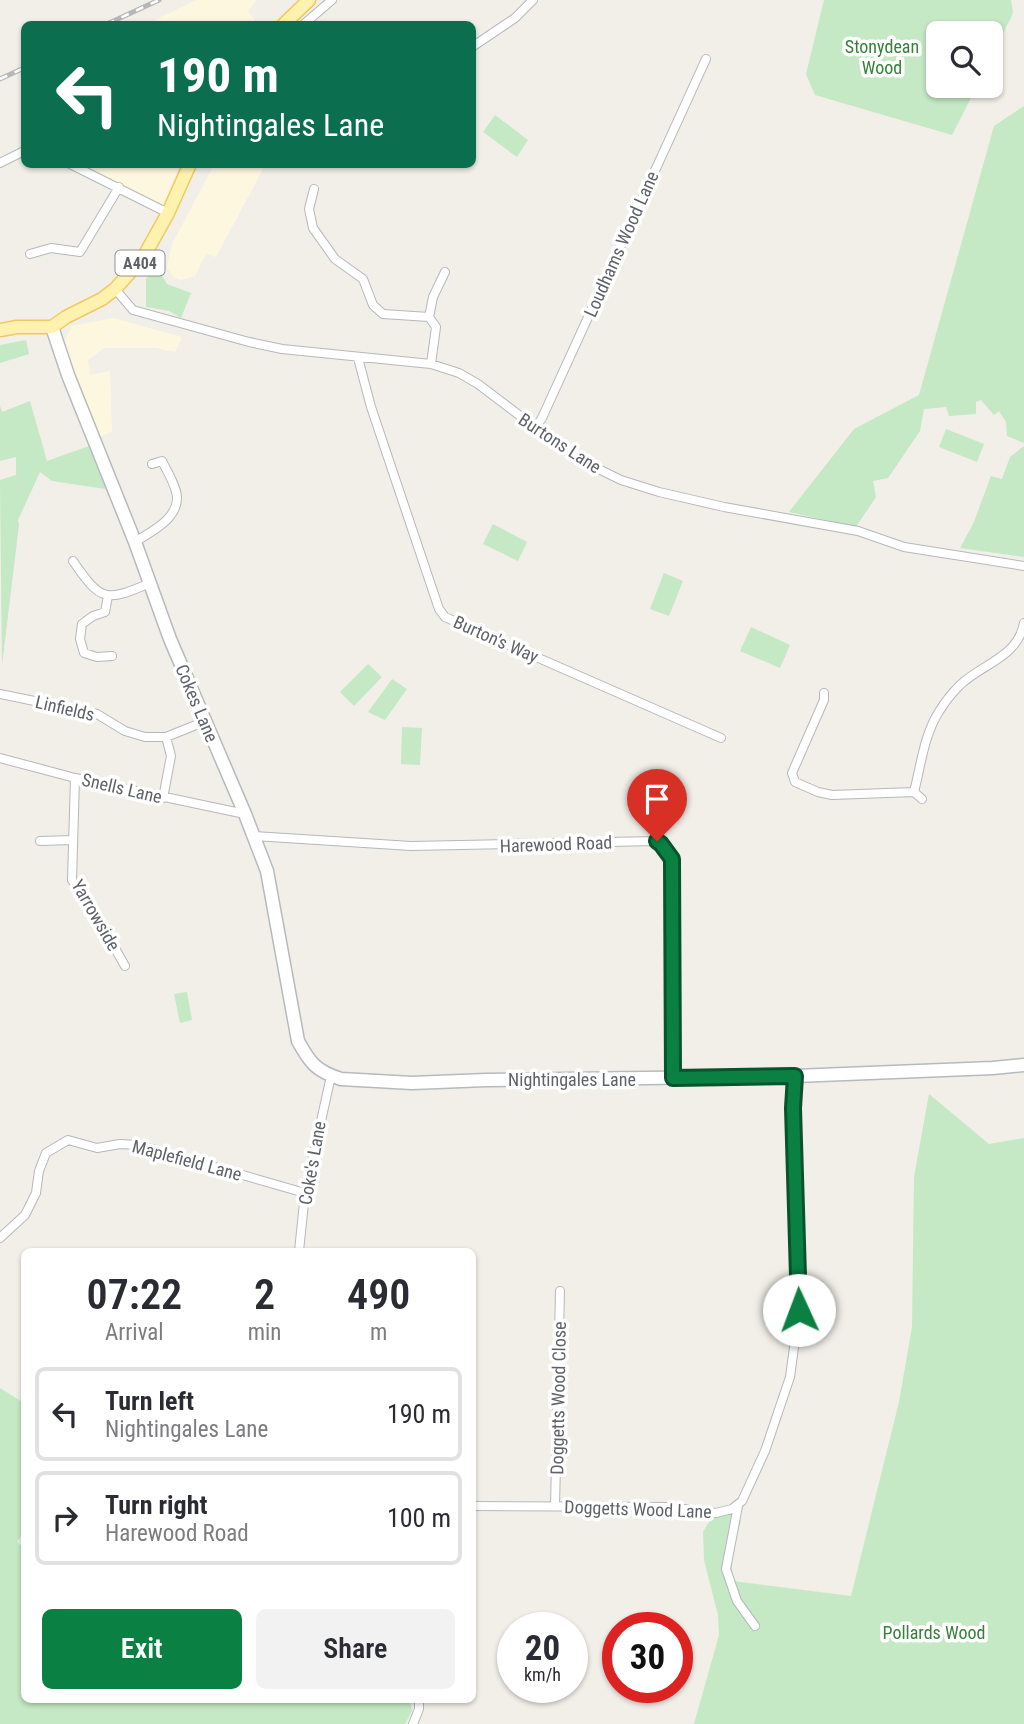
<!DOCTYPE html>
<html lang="en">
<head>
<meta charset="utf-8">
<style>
  body { margin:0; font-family:"Roboto Condensed",sans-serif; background:#f2f2f3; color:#2b2b33; height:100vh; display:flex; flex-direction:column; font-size:26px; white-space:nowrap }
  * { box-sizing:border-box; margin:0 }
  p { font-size:23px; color:#7c7c81 }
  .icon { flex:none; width:38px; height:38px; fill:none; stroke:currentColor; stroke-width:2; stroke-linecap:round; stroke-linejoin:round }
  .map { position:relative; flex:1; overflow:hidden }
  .side { position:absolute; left:21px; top:1248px; width:455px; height:455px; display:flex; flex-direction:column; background:#fff; border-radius:10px; box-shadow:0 2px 5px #0004 }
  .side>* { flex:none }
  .banner { position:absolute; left:21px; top:21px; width:455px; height:147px; border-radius:10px; box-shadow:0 2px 5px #0004; background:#0b6e4f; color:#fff; overflow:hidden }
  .buttons { position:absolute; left:926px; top:21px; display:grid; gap:14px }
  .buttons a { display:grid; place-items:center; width:77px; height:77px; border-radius:10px; background:#fff; box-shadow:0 2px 5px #0004; font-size:35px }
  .speed { position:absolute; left:497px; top:1612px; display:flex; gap:14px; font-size:35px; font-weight:700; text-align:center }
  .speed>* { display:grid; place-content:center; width:91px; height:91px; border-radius:50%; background:#fff; box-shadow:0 2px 5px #0004; line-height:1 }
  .speed small { font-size:18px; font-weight:400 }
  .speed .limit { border:10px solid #d22; background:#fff; color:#111 }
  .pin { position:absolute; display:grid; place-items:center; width:60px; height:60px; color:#fff; margin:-72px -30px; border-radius:50% 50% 50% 0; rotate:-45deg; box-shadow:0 0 7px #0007 }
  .pin .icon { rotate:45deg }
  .me { position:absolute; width:77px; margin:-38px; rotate:358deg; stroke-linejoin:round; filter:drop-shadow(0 0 5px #0008) }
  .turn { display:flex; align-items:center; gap:24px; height:147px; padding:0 21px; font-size:32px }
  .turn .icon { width:91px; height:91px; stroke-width:2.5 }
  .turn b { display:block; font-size:49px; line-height:60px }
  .eta { display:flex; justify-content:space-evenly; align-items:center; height:119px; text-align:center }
  .eta b { font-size:42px; font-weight:600; line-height:49px }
  .button { display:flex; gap:14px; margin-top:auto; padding:14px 21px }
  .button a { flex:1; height:80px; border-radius:10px; background:#0b8043; color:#fff; font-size:28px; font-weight:600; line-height:80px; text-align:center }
  .button a+a { background:#f2f2f3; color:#2b2b33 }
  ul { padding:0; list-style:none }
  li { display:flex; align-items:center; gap:21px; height:94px; margin:0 14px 10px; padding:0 7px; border:4px solid #e1e1e2; border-radius:10px }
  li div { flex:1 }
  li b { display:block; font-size:26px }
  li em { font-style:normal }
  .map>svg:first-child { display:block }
  .commercial { fill:#fef7e0 }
  .green { fill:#c5e8c5 }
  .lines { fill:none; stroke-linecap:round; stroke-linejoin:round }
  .street-casing { stroke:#b5b8bc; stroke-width:10 }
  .secondary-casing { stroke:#b6babf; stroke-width:15 }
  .primary-casing { stroke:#f2c960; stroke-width:15 }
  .street { stroke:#fff; stroke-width:8 }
  .secondary { stroke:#fff; stroke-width:12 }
  .primary { stroke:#fff2af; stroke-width:12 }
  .rail-casing { stroke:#b6b7b8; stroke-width:5 }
  .rail { stroke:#fff; stroke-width:2.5; stroke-dasharray:8; stroke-linecap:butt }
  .route-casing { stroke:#07532c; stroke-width:18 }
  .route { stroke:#0b8043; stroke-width:12 }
  .labels { text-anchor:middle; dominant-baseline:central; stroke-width:7; stroke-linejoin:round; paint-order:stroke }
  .shield { fill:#fff; stroke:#8f9295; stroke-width:2 }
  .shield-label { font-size:16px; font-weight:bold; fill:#5f6368 }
  .park-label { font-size:18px; fill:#348238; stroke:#fff }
  .street-label { font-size:18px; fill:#5f6368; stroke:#fff }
</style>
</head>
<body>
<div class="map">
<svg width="1024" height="1724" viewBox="0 0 1024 1724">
  <rect width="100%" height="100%" fill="#f1efe8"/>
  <path class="commercial" d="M196,0h61l-9,11 9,13h-110z
    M82,165h98l-19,45z
    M214,165h51l-49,92 -10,-3 -11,22 -14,4 -7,-2 -7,-10 5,-24z
    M113,318l69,19 -7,15 -19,-4h-52l-16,12 2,15 20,-4 2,61 -13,5 -36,-93 9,-18z"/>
  <path class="green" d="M824,0h187l2,13 -22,46 -1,-26h-52v53h39l-25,49 -137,-40 -9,-21z
    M1024,106v337l-17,-7 -1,-14 -7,-11 -5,4 -13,-15 -5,2v12l-27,2 -3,-9 -22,2 -4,22 -32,47 -15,3 3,16 -20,30 -67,-15 65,-83 65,-34 75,-269z
    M495,115l33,25 -11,17 -34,-25z
    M153,266l4,2 10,16 24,9 -10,25 -12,-7 -23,-4v-28z
    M26,340l3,14 -29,9v-18z
    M30,401l17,60 42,-15 17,43 -54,-8 -12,-9 -22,48 1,5 -17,140 -2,-185 16,-5v-18l-16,4v-55l2,6z
    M946,429l38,15 -7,18 -38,-15z
    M1024,446v111l-64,-9 14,-26 17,-46 11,3 8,-22z
    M493,524l34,18 -9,19 -35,-17z
    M664,573l19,8 -14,35 -19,-7z
    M751,627l39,18 -10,23 -40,-17z
    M368,664l14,13 -28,29 -14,-14z
    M392,679l15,10 -22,31 -17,-8z
    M402,727l20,1 -2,37 -19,-1z
    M187,992l5,28 -12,3 -6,-29z
    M929,1094l60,50 35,-6v586h-330l25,-89 -1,-20 -14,-55 -1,-28 10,-17 18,-1 10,7 -10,34 2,26 118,15 48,-194 13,-75 2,-150z
    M0,1388l24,15v129l-7,10 7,6v151h386l2,12 -7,13h-405z"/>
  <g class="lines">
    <g class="street-casing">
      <path id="street" d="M304,24l28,-24
        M472,47l43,-29 18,-18
        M0,163l24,-12
        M70,164l98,49
        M314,189l-5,20 4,19 22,31 28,20 10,26 10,9 46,3 7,10 -5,37
        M30,254l21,-6 29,4 39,-65
        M115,289l18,21 116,32 33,7 149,15 28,9 19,11 98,74 45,22 38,12 65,15 134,24 46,16 120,19
        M429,317l4,-20 12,-25
        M358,358l13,49 68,202 6,8 276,121
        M535,429l7,-11 164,-359
        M135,542c15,-10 42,-22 42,-44 0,-11 -10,-27 -15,-37l-10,3
        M73,561c28,41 33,41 77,22
        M108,596l-3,16 -12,4 -11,8 -2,15 4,14 13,4 15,-1
        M824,693v7l-32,73 3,9 23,10 14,3 82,-3c7,-27 10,-58 26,-82 5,-8 13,-18 20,-25 22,-21 58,-28 64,-62
        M0,694l97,20 28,17 20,6h21l40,-16
        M0,758l75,20 170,36
        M75,778l-3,102 27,40 26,46
        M914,792l8,7
        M163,798l8,-42 -5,-19
        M254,836l157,10 246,-5 4,3 11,15 1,219
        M40,841l32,-1
        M0,1238l25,-23 11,-22 3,-22 7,-18 22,-13 29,8 23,-4 18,1 167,48
        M299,1251l6,-58 26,-117
        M472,1506l195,1 49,6 16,-4 10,-8 23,-50 25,-74 9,-67 -6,-202 2,-32
        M555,1506l5,-215
        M738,1506l-12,63 11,32 18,25
        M413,1724l6,-15v-10"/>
    </g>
    <g class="secondary-casing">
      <path id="secondary" d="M52,327l16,48 67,167 35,97 75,175 22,57 31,170c12,22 18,30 43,38l71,4 74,-3 309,-4 198,-8 31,-3"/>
    </g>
    <g class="primary-casing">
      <path id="primary" d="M284,24l25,-24
        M0,330l17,-3h35l14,-10 36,-18 13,-10 28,-31 25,-45 22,-49"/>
    </g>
    <use href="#street" class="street"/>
    <use href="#secondary" class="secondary"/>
    <use href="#primary" class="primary"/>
    <g class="rail-casing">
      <path id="rail" d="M107,24l52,-24
        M0,79l24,-11"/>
    </g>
    <use href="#rail" class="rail"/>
  </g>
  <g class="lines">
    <g class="route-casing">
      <path id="route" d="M657,841l4,3 11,15 1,219 122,-2 -2,32 6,202"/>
    </g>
    <use href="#route" class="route"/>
  </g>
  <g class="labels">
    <rect class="shield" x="115.5" y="250.5" width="49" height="25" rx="5"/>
    <g class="shield-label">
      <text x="140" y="263">A404</text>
    </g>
    <g class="park-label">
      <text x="882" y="46">Stonydean<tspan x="882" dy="21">Wood</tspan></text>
      <text x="934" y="1632">Pollards Wood</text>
    </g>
    <g class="street-label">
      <text transform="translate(621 244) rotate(-66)">Loudhams Wood Lane</text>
      <text transform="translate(560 443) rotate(33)">Burtons Lane</text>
      <text transform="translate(496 639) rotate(24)">Burton's Way</text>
      <text transform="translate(197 703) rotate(67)">Cokes Lane</text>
      <text transform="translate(65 708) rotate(13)">Linfields</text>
      <text transform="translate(122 788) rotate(13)">Snells Lane</text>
      <text transform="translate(556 844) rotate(-2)">Harewood Road</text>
      <text transform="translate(96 915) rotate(60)">Yarrowside</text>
      <text x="572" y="1079">Nightingales Lane</text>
      <text transform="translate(187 1160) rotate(15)">Maplefield Lane</text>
      <text transform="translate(312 1163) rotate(-80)">Coke's Lane</text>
      <text transform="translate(558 1398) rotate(-89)">Doggetts Wood Close</text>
      <text transform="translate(638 1509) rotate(2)">Doggetts Wood Lane</text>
    </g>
  </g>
</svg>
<div class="buttons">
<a><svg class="icon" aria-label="search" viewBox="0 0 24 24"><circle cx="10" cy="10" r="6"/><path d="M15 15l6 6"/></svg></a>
</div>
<div class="speed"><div>20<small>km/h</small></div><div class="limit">30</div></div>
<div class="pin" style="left:657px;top:841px;background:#d93025"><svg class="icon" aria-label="arrive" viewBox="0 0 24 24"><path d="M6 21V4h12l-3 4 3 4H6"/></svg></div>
<svg class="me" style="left:799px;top:1310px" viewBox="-20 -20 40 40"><circle r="19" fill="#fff"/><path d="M0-13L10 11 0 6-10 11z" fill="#0b8043"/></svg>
<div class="banner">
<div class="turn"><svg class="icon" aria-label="left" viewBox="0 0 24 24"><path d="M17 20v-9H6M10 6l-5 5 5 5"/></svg><div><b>190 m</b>Nightingales Lane</div></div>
</div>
<section class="side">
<div class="eta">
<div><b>07:22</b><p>Arrival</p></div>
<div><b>2</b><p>min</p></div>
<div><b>490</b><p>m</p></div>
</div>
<ul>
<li><svg class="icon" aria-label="left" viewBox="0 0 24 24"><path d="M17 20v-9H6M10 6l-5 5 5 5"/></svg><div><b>Turn left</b><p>Nightingales Lane</p></div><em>190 m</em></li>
<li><svg class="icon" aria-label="right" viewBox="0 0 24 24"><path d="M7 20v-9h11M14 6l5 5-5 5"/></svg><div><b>Turn right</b><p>Harewood Road</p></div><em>100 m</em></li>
</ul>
<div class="button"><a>Exit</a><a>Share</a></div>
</section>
</div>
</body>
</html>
